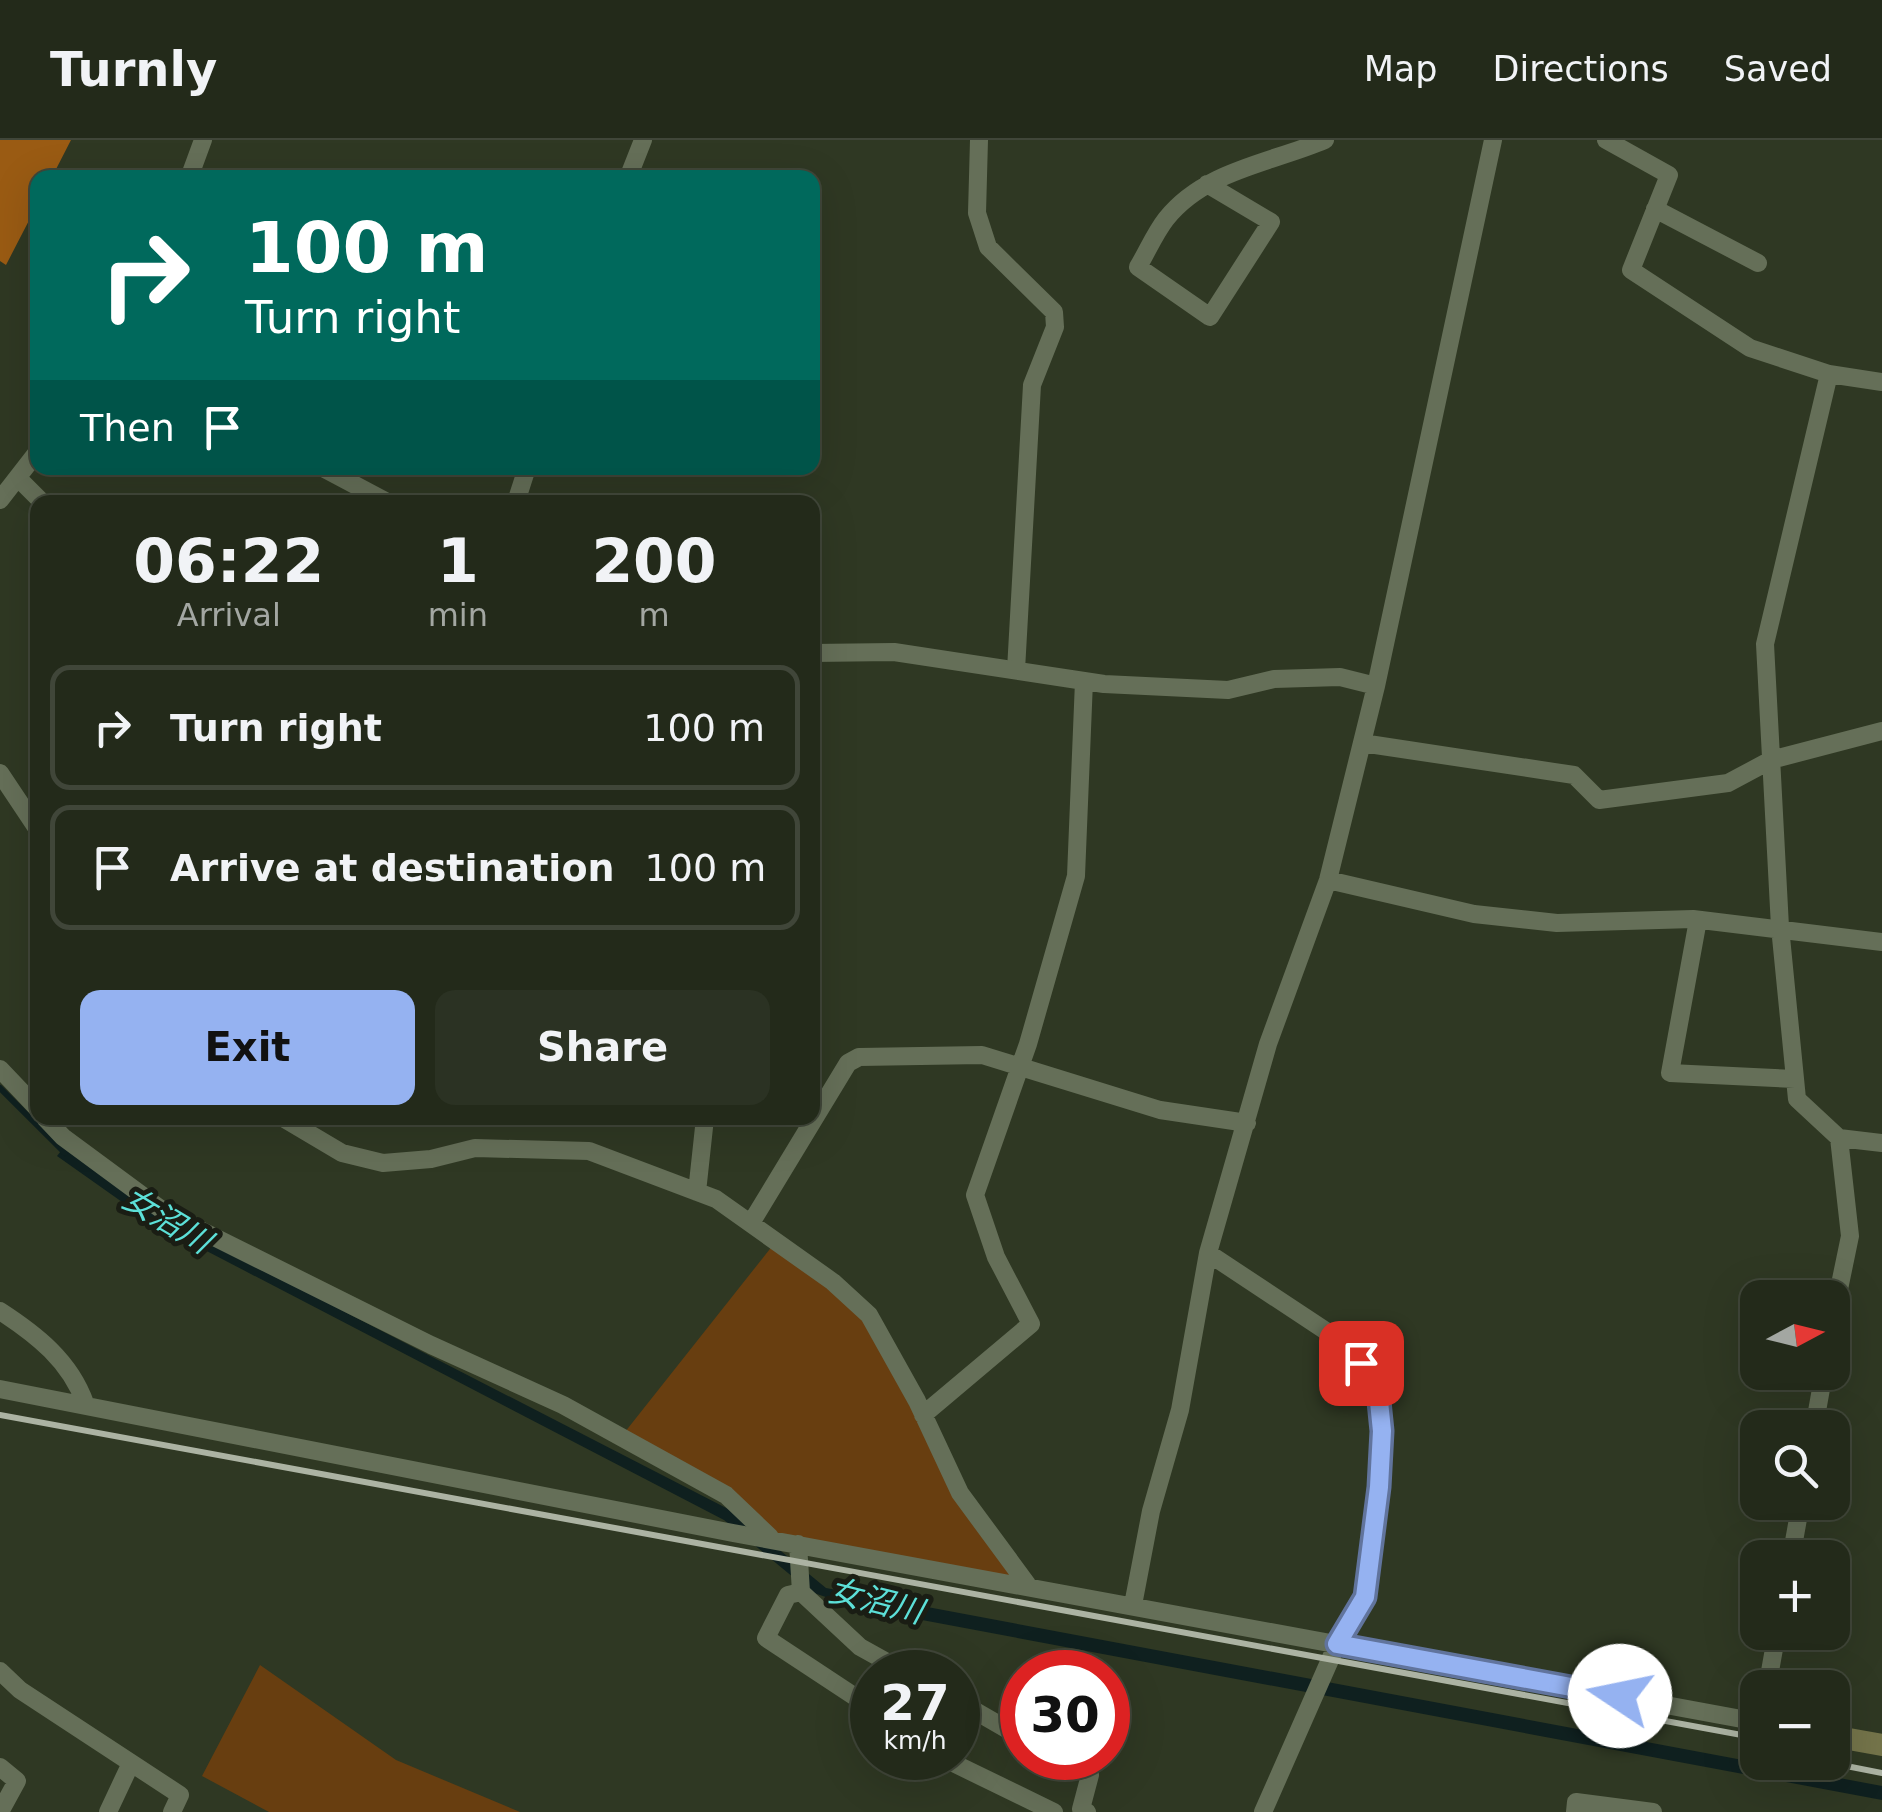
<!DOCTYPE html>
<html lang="en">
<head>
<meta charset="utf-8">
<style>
  body { margin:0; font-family:"DejaVu Sans","Noto Sans JP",sans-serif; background:#2b3223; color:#f1f3f6; height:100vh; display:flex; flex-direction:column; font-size:38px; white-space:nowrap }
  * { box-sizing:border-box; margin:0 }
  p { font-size:32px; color:#a3a7a2 }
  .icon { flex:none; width:55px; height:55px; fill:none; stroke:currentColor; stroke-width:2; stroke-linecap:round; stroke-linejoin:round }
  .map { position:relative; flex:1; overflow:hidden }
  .panel { position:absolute; left:30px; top:355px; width:790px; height:630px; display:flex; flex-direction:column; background:#232a1a; border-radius:20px; box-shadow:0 10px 40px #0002,0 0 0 2px #404639 }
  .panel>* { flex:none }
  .banner { position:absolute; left:30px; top:30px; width:790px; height:305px; border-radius:20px; box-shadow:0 10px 40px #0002,0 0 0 2px #404639; background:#00695c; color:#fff; overflow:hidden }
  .needle { width:65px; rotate:83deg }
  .fabs { position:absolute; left:1740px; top:1140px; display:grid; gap:20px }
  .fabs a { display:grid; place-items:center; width:110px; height:110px; border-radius:20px; background:#232a1a; box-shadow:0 10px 40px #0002,0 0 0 2px #404639; font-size:50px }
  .speed { position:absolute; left:850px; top:1510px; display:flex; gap:20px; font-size:50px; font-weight:700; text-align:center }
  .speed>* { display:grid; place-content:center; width:130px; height:130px; border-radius:50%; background:#232a1a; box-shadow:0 10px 40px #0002,0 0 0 2px #404639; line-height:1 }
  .speed small { font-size:25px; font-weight:400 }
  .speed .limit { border:15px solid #d22; background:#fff; color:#111 }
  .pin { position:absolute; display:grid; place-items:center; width:85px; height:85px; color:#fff; margin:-42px; border-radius:20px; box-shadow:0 5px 15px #0006 }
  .me { position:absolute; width:110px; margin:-55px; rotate:281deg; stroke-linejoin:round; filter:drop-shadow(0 0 8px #0008) }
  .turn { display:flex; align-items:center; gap:35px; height:210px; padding:0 50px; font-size:45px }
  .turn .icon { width:130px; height:130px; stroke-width:2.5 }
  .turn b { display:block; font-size:70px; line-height:85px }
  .then { display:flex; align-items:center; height:95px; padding:0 50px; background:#0003; gap:20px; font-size:38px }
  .eta { display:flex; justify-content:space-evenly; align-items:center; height:170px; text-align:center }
  .eta b { font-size:60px; font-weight:700; line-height:70px }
  .primary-button { display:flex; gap:20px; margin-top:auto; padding:20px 50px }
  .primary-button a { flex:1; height:115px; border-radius:20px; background:#95b2f1; color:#111; font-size:40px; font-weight:700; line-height:115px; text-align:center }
  .primary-button a+a { background:#2b3223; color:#f1f3f6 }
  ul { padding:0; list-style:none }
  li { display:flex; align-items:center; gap:30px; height:125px; margin:0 20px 15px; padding:0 30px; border:5px solid #404639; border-radius:20px }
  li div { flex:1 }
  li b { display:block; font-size:38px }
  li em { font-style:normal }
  header { display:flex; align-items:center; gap:60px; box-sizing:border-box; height:140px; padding:0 50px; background:#232a1a; border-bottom:2px solid #404639 }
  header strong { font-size:48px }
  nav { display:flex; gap:55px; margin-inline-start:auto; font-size:35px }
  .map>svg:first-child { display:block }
  .green { fill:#683e10 }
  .forest { fill:#9a5b13 }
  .water { fill:#0f201f }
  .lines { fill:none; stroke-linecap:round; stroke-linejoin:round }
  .stream { stroke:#0f201f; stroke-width:6 }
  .street { stroke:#656f58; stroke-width:18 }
  .secondary { stroke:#74744a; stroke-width:22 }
  .rail { stroke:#acb3a3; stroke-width:6 }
  .route-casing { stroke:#61749d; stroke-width:25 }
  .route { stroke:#95b2f1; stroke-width:18 }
  .labels { text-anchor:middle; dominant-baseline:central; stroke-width:10; stroke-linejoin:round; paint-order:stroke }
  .water-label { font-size:32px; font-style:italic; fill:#5ce0d8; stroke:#1a1d14 }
</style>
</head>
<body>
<header>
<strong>Turnly</strong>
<nav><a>Map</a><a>Directions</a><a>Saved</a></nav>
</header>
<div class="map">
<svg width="1882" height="1672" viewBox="0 0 1882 1672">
  <rect width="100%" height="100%" fill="#2f3823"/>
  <path class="green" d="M777,1100l92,75 73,143 85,126 -257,-47 -44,-42 -105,-58z
    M260,1525l136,95 124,52h-251l-67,-36z"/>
  <path class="forest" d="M0,0h71l-19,37 -14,1 -1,27 -31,60 -6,-4z"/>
  <path class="water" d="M65,1006l276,164 391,201 94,77 1056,198v14l-1024,-192 -47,-16 -87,-72 -575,-299 -92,-65z"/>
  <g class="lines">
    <path class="stream" d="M0,948l65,65"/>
    <path class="street" d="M979,0l-2,73 11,34 66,65 1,15 -23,58 -16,285
      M1606,0l63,35 -38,95 119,78 79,26 53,8
      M189,38l14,-38
      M628,38l15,-38
      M1207,44l64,38 -61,95 -72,-50c9,-15 17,-34 28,-48 39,-49 105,-56 159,-79
      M1655,69l103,54
      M1829,234l-64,270 15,283 17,172 42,39 43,5
      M323,328l64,34
      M18,338l24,24
      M0,360l38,-49
      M516,362l11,-34
      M812,513l82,-1 210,32 124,6 46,-11 66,-2 36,9
      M1362,603l212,32 25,25 129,-17 43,-23 111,-29
      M0,633l38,57
      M1328,740l146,34 83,9 136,-4 189,23
      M1698,780l-28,153 125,6
      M0,929l38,40
      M45,978l18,19 103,76 265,132 132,60 163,90 44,42
      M283,978l59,35 41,10 48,-4 44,-11 114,3 127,48 117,83 36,33 48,86 43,92 67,91
      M697,1052l8,-74
      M751,1083l97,-160 11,-6 123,-2 178,55 87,13
      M1208,1113l130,86 23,24 16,19 6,49 -18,166 -28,47 -74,168
      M0,1171c37,24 70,50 85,92
      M1832,1183l18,-87 -11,-98
      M0,1249l733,144 1025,189
      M923,1275l108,-91 -35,-67 -21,-62 53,-151 48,-168 8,-195
      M1814,1288l10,-56
      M798,1404l3,48 59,55 45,25
      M1791,1418l10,-56
      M801,1452l-13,3 -22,43 106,70
      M1133,1465l18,-94 29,-101 28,-157 60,-209 60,-164 48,-194 117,-546
      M0,1531l20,19 160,105 -8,17
      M1767,1548l10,-56
      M958,1561l64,37
      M943,1618l111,54
      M1058,1618l32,17 -9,34 6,3
      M0,1627l17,14 -17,31
      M108,1672l23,-49
      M1575,1672l1,-10 77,10"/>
    <path class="secondary" d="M1832,1596l50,9"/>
    <path class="rail" d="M0,1275l1758,323
      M1826,1622l56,11"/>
  </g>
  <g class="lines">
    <g class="route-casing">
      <path id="route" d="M1361,1223l16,19 5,49 -3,56 -14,110 -28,47 283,52"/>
    </g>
    <use href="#route" class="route"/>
  </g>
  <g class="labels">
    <g class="water-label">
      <text transform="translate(167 1080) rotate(31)">女沼川</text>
      <text transform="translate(876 1461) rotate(14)">女沼川</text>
    </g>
  </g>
</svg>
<div class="fabs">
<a><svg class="needle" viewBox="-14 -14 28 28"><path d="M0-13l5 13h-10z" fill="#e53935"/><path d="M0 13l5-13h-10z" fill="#a3a7a2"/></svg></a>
<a><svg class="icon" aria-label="search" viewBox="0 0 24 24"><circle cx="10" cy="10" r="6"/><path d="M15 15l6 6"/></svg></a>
<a>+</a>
<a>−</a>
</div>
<div class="speed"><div>27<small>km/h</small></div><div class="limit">30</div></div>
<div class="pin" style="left:1361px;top:1223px;background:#d93025"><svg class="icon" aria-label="arrive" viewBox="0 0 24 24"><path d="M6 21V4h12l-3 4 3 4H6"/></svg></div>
<svg class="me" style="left:1620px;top:1556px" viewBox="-20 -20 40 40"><circle r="19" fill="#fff"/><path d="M0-13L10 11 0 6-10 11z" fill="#95b2f1"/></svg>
<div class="banner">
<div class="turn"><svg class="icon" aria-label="right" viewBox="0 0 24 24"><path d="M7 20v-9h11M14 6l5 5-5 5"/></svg><div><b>100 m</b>Turn right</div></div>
<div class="then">Then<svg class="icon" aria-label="arrive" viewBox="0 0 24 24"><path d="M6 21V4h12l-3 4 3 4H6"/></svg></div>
</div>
<section class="panel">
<div class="eta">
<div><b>06:22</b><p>Arrival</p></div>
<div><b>1</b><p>min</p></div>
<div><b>200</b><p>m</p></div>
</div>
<ul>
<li><svg class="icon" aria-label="right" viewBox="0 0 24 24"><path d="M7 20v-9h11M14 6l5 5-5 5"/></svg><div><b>Turn right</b></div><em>100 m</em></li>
<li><svg class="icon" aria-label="arrive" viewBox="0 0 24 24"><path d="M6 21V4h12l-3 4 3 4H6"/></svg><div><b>Arrive at destination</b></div><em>100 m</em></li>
</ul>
<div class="primary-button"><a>Exit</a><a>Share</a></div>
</section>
</div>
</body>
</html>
